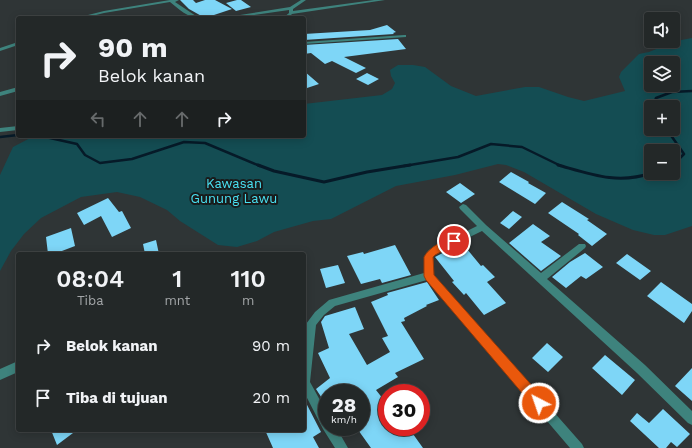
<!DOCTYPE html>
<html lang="id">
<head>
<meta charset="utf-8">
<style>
  body { margin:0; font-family:"Work Sans",sans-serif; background:#2f3434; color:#f1f3f6; height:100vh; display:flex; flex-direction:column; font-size:15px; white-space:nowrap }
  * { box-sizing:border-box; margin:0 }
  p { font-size:13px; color:#a3a6a8 }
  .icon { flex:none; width:22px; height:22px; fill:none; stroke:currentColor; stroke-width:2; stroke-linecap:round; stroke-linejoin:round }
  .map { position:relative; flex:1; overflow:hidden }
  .details { position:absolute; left:16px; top:252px; width:290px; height:180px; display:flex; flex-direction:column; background:#232828; border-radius:4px; box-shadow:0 2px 10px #0003,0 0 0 1px #404445 }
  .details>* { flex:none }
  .banner { position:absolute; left:16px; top:16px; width:290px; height:122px; border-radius:4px; box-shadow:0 2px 10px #0003,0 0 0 1px #404445; background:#232828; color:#f1f3f6; overflow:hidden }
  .tools { position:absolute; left:644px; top:12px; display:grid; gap:8px }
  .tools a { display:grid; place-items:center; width:36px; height:36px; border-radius:4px; background:#232828; box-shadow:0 2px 10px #0003,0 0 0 1px #404445; font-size:20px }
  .speed { position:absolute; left:318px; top:384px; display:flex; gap:8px; font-size:20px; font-weight:700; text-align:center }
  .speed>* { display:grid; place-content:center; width:52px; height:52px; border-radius:50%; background:#232828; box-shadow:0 2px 10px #0003,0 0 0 1px #404445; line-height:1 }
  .speed small { font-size:10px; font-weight:400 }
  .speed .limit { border:6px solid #d22; background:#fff; color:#111 }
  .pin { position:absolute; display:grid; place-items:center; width:34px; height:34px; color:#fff; margin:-17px; border:2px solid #fff; border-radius:50%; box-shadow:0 1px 4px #0007 }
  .me { position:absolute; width:44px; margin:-22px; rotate:319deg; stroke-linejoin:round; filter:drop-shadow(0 0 3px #0008) }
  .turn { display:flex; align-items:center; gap:14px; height:84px; padding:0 16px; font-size:18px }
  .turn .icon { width:52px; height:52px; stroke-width:2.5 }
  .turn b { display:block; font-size:28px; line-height:34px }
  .lanes { display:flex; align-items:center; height:38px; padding:0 16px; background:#0003; justify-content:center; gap:20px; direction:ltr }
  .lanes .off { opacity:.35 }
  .eta { display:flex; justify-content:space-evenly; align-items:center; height:68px; text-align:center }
  .eta b { font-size:24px; font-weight:600; line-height:28px }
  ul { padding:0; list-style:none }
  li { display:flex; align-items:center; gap:12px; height:52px; padding:0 16px }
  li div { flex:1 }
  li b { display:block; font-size:15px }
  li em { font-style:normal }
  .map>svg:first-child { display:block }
  .green { fill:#144d53; fill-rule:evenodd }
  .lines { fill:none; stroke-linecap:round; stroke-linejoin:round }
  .stream-far1 { stroke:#061a28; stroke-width:2.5 }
  .stream { stroke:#061a28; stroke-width:3 }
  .building { fill:#7ed6f7 }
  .street { fill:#3e837d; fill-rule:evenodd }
  .route { fill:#ea580c; stroke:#983908 }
  .labels { text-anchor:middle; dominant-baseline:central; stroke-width:4; stroke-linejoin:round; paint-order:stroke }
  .park-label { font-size:13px; fill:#49e1f2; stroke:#191c1c }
</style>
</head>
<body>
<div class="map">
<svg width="692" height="448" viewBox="0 0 692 448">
  <rect width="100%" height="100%" fill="#2f3536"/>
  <path class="green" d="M692,38v188l-27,9h-11l-21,-5 -37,-16 -72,-42 -18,-7 -8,-1 -43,11 -59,11 -65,33 -18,2 -39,11 -17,9 -20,6 -19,-2 -38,-24 -13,-11 -27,-13 -23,-5 -36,5 -40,21 -17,16 -13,17 -11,20v-96l13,-28 21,-11h270v-32l78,-9 10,-6 3,-6 -4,-7 -1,-6 8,-5h15l12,2 26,19 25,10 49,-9h14l29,10 16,4 41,-10 -6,-14 2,-5 18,-18 10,-2 27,-11zM651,63h22v22h-22zM651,107h22v22h-22zM651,151h22v22h-22z"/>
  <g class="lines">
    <path class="stream-far1" d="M653,107l3,-9 16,-6 20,-1
      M651,115v3
      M664,129l6,5 14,20 -11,11
      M41,136l36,8 8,11 15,8 32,-4 52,-17 21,1 55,23
      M0,137l18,-2
      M404,166l54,-9 33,-13 31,3 39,19"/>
    <path class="stream" d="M258,165l16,6 50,11 43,-10 43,-7
      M558,165c32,9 60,20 93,8"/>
  </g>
  <path class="building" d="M180,0h13l3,3 9,-3h10l17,9 -27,9 -16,-9z
    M237,0h4l10,7 -15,4 -10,-8z
    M387,25l9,7 -3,1 1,1 -90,6v-6l66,-4z
    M398,39l8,10 -62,8 22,11 -10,5 -24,-12 -7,3 -14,-11 -7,1v-9z
    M304,71l15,13 -15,5z
    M367,73l12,6 -11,6 -12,-6z
    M511,172l18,10 -1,1 18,10 -11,11 -36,-22z
    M460,183l15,11 -14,9 -15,-11z
    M108,198l11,14 3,-1 9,17 -19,9 -11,-21 -17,9 -7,-12z
    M562,202l27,17 -2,1 20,14 -15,12 -14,-11 1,-1 -31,-21z
    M513,211l9,6 -13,12 -9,-6z
    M533,224l17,12 -9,6 20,14 -20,15 -32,-28z
    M71,228l4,18 -21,8h-6l-2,-17z
    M156,240l3,14h-14l-2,-10z
    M462,243l19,23 2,-1 12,12 -8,5 19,21 -22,12 -18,-22 -2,2 -12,-13 2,-1 -19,-24z
    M395,245l16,30 -29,8 -2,-4 -19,5 -14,-28 16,-4 1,2z
    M585,253l18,14 -17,12 -5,-3 -15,12 -14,-11 18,-15z
    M627,254l24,17 -11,9 -24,-17z
    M338,265l7,18 -19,5 -6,-19z
    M427,282l12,18 -13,5 1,1 -23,12 1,3 -4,1 23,37 -29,14 3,4 -22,13 11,14v23h21l15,21h-52l-15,-21h5v-34h-34v13l-11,-17 14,-11 -12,-25 11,-5 -8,-26 4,-6 30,-9 9,22 -15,5 18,31 23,-13 -8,-14 6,-2 -17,-34 17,-7 -1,-2z
    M661,282l31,22v7l-8,12 -37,-27z
    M547,343l16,14 -15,15 -16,-14z
    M605,355l30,25 -13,15 -30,-27z
    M692,368v33l-17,-15z
    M304,399l17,33 -8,5 6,11h-46l-8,-18h39z
    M663,409l27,25 -13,13 -6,-5 -5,6h-7l-29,-27 7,-8 12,10z
    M51,430h26l-20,15z"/>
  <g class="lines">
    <path class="street" d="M170,0h9l-4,2 24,16c-11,0 -20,-9 -29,-16l-66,11 -20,5h-8l28,-7z
      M301,0h5l-13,9v2l81,-11h11l-93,14 -4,4h-5l6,-5v-3l-57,8h-11l69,-11z
      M404,35h2v2l-102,7v-2z
      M18,42v3l-18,6v-3z
      M18,87v4l-18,5v-4z
      M18,126v4l-18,2v-4z
      M463,204l3,1 20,20 55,48 38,-29h6l1,2 -1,2 -38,31 98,86 47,46v14l-4,-2 -51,-50 -155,-142 -47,23 -3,4 1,17 149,169 2,4h-14l-143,-168 -92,26 -11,9 -8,10 -6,57 17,31v14h9l12,21h-13l-12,-19 -19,-37v-49l2,-19 9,-12 14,-12 95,-27v-16l5,-7 48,-24 -17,-17 -1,-2z
      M18,361v11l-18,8v-11z"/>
  </g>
  <path class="route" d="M454,237l4,1 1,3 -1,2 -23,12 -2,2 1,18 109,123 2,5 -2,4 -4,2 -5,-2 -108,-127 -2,-4v-19c5,-10 20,-17 30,-20z"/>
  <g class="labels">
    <g class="park-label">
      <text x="234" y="183">Kawasan<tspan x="234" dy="15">Gunung Lawu</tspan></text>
    </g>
  </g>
</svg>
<div class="tools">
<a><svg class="icon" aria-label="sound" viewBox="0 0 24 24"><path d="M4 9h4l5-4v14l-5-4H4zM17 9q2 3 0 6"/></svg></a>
<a><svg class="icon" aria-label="layers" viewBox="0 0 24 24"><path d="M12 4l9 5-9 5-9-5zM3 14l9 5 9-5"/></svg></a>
<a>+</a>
<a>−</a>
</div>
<div class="speed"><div>28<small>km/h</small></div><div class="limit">30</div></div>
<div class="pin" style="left:454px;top:241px;background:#d93025"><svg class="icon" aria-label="arrive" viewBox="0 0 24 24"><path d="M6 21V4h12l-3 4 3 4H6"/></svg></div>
<svg class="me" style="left:539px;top:403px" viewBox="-20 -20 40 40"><circle r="17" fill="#ea580c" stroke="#fff" stroke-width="3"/><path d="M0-11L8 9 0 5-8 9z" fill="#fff"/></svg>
<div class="banner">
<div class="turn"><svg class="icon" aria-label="right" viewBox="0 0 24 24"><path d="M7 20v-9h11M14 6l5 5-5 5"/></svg><div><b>90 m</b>Belok kanan</div></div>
<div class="lanes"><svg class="icon off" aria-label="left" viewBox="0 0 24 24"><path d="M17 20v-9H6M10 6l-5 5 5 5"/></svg><svg class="icon off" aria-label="ahead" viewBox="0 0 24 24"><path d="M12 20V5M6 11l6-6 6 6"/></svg><svg class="icon off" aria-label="ahead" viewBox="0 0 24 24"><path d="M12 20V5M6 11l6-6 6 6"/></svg><svg class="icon" aria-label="right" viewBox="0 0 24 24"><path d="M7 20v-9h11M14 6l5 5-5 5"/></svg></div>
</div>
<section class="details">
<div class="eta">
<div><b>08:04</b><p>Tiba</p></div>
<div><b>1</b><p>mnt</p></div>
<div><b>110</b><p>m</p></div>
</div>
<ul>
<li><svg class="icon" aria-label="right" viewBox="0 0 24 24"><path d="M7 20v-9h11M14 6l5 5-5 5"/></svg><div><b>Belok kanan</b></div><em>90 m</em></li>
<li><svg class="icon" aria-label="arrive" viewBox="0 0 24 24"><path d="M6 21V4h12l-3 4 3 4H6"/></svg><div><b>Tiba di tujuan</b></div><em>20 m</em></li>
</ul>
</section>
</div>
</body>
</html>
